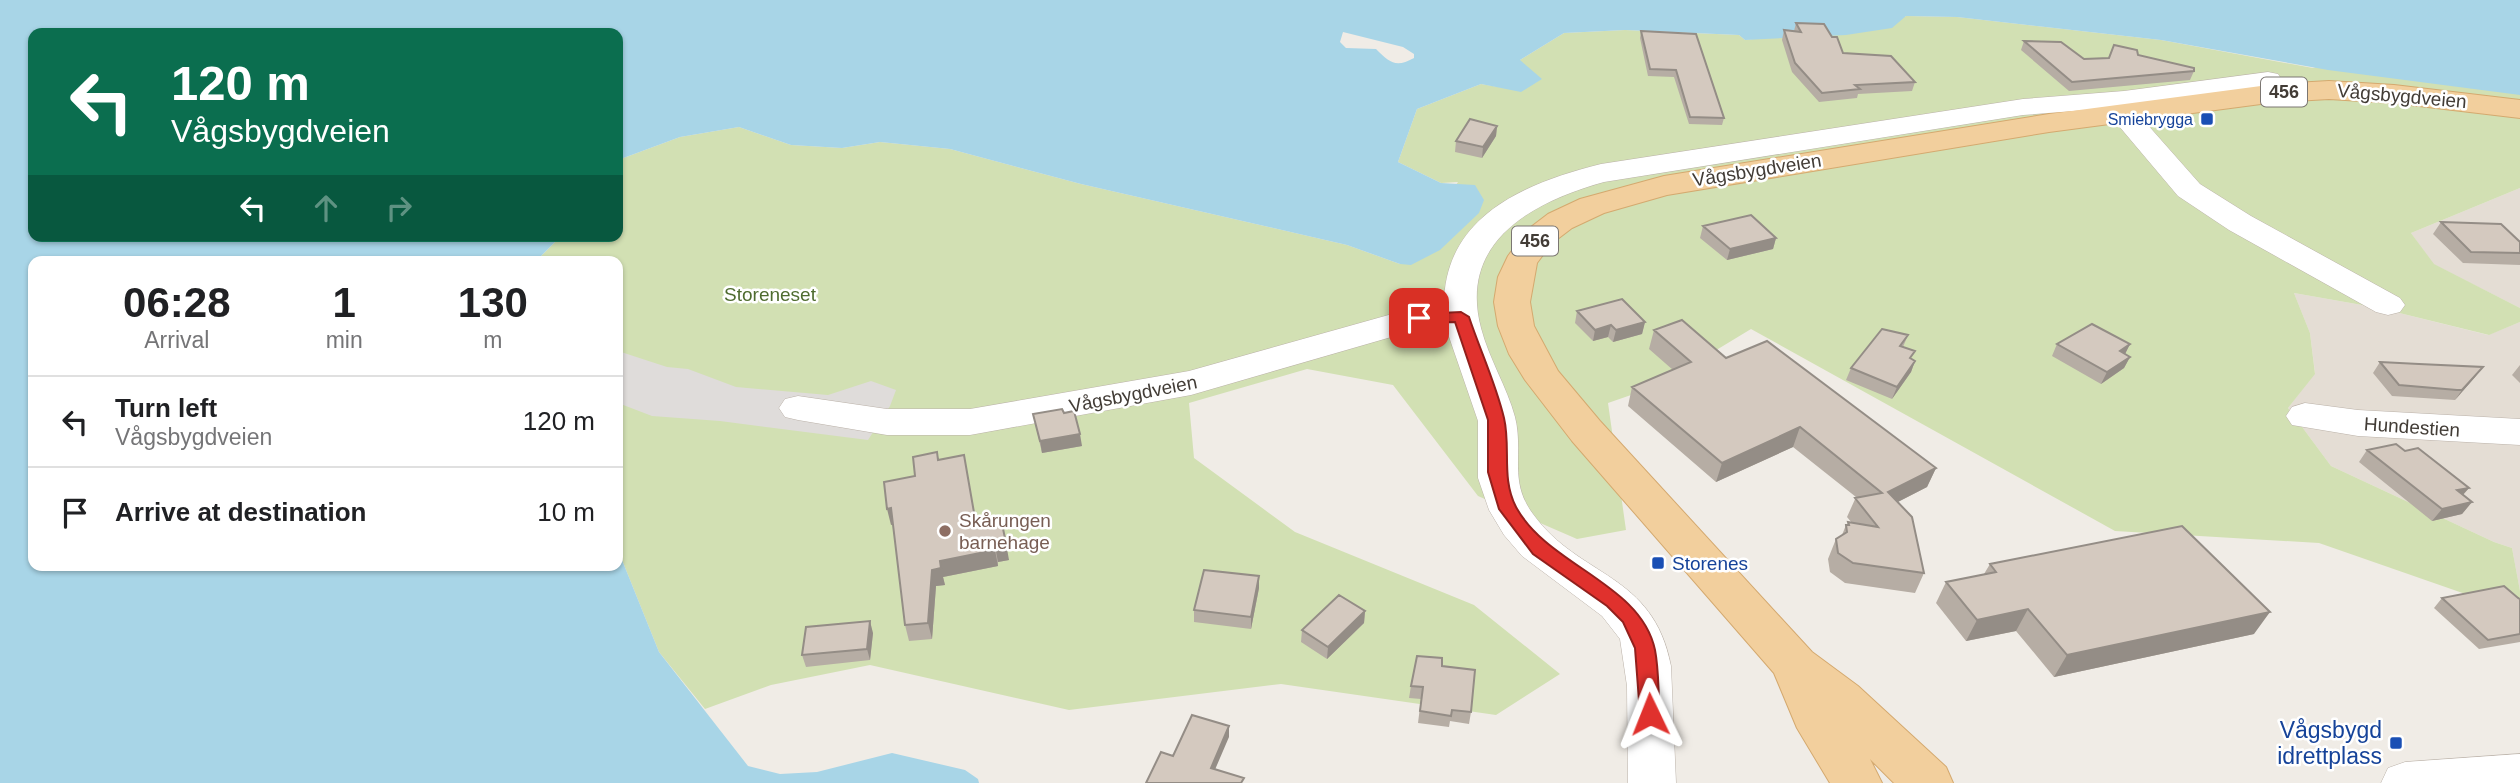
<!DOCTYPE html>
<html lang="en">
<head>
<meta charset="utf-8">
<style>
  body { margin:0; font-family:Arial,sans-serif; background:#f2f2f2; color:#202124; height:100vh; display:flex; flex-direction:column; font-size:26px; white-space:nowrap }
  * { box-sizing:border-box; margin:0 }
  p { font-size:23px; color:#757577 }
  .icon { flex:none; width:38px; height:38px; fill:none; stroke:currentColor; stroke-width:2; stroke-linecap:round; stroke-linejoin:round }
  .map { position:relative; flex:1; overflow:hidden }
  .panel { position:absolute; left:28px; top:256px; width:595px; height:315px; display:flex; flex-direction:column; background:#fff; border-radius:14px; box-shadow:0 2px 5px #0004 }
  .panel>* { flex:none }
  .guide { position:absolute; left:28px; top:28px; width:595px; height:214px; border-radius:14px; box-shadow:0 2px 5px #0004; background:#0b6e4f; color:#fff; overflow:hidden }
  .pin { position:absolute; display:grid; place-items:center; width:60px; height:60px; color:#fff; margin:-30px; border-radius:14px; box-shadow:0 4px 10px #0006 }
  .me { position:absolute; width:77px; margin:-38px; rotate:358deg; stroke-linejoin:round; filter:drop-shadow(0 0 5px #0008) }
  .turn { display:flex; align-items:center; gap:24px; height:147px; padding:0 28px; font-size:32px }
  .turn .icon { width:91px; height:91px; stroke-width:2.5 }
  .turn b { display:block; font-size:49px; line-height:60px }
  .lanes { display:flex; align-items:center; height:66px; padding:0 28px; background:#0003; justify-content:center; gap:35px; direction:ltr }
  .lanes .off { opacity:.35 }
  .eta { display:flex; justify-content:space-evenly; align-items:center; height:119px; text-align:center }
  .eta b { font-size:42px; font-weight:800; line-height:49px }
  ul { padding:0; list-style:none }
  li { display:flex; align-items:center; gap:21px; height:91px; padding:0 28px; border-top:2px solid #e0e0e0 }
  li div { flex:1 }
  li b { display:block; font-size:26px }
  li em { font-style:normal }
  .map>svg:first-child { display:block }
  .residential { fill:#e4ddd4 }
  .green { fill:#d2e0b3 }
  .parking { fill:#dfdcda }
  .water { fill:#a8d5e7; fill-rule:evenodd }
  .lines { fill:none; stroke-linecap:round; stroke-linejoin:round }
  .minor-casing { stroke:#bbb2a9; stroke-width:1 }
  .major-casing { stroke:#d4a96f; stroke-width:2 }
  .minor { fill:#fff; fill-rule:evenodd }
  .major { fill:#f2cf9d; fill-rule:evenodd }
  .wall { fill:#b6ada4 }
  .shaded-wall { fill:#948d86 }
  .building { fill:#d4c9bf; stroke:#948d86; stroke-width:2 }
  .route { fill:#e0312d; stroke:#92201d; stroke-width:2 }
  .transit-dot { fill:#1a4fb4; stroke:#fff; stroke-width:2.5 }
  .education-dot { fill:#8d6e63; stroke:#fff; stroke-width:2.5 }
  .labels { text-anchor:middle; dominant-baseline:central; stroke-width:5; stroke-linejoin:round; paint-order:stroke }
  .far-transit-label { font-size:16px; fill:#164399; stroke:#fff; text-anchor:end }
  .shield { fill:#fff; stroke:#7b7672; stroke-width:2 }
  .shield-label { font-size:18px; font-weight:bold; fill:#423c36 }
  .street-label { font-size:19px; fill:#423c36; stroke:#fff }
  .park-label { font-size:19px; fill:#4f6c30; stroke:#fff }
  .education-label { font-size:19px; fill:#785e54; stroke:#fff; text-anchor:start }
  .transit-label { font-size:19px; fill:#164399; stroke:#fff; text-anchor:start }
  .near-transit-label { font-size:23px; fill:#164399; stroke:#fff; text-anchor:end }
</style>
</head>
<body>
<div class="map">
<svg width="2520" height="783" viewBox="0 0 2520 783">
  <rect width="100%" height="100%" fill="#f0ece6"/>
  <path class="residential" d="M2520,188v120l-87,-44 -22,-31z
    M2294,293l85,15 109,27 32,-13v269l-8,-43 -18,-6 -163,-76 -43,-58 27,-35 -5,-40z"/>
  <path class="green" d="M2520,0v188l-109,45 23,31 86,44v14l-31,13 -110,-27 -85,-15 16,40 5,41 -27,34 43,58 163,76 18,6 8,43v22l-201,-70 -204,-12 -364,-202 -94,57 -49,17 18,127 -49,9 -99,-43 -85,-111 -86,-16 -118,34 5,55 101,74 179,73 86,69 -64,41 -215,-31 -212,26 -199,-45 -99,20 -66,24 -46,-57 -41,-102v-289h-82l25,-25h57v-76l62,-23 59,-10 52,18 51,3 38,-6 70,7 131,35 266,61 53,19 58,-82 -17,1 -43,-21 19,-53 64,-25 41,7 -2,-31 44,-27 61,-3 114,5 6,5 152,-19 9,-5 51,1 204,23 152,28z"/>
  <path class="parking" d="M618,351l49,16 21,2 48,18 92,8 43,-14 25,9 -6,16 -22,34 -148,-19 -68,-5 -34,-13z"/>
  <path class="water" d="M0,0h2520v95l-192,-25 -167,-30 -204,-23 -51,-1 -14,12 -46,7 -101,5 -6,-5 -114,-5 -61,3 -44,27 22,19 -21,13 -40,-8 -64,25 -19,53 43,21 34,2 9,15 -5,13 -39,37 -29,15 -11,-1 -53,-19 -266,-61 -131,-35 -70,-7 -38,6 -51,-3 -52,-18 -59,10 -62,23v-127h-585v203h528l-25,25h-503v304h585v-15l41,102 89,114 32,8 37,-2 75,-19 73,17 13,9 1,4h-979zM1343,32l60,15 11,7v4c-18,10 -24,5 -38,-9l-30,-1 -6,-6z"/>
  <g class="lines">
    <g class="minor-casing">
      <path id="minor" d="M2268,72l10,2 4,6 -4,6 -147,20 69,78 51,32 149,82 5,7 -5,7 -12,3 -12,-3 -147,-82 -51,-34 -65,-77 -4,-6 3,-5 -89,7 -419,67c-71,20 -146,59 -123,146 8,31 26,59 34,89 9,36 -7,64 18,97 46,64 120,58 138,152l5,117h-48l-1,-97 -7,-47 -18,-23 -80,-60 -18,-21 -15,-25 -11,-32v-57l-32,-93 -34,3 -221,64 -221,40h-83l-89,-15 -13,-3 -6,-9 6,-9 13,-3 89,13h83l219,-38 221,-62 34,-2c-1,-91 81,-124 157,-143l422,-65 101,-8z
        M2305,403l53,7 162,9v26l-162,-9 -66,-11 -6,-9 6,-9z
        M2520,754v29h-139l7,-15 17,-6z"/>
    </g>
    <g class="major-casing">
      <path id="major" d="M2329,81l65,4 126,15v18l-126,-15 -65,-4 -53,3 -227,30 -382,63 -63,18 -32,15 -21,16 -14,19 -7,39 4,24 24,45 42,50 212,231 46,34 88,81 7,16h-59l-24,-24 12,24h-52l-33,-55 -23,-55 -202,-232 -47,-61 -16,-26 -11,-28 -4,-24 4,-25 10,-21 19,-26 21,-16 32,-15 84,-23 385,-62 227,-30z"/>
    </g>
    <use href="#minor" class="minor"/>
    <use href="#major" class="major"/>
  </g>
  <path class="wall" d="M1796,23l47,30 72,29 -3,9 -54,3 -1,4 -38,4 -27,-30 -10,-32 2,-10 10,1z
    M1641,31l83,87 -2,7 -33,-1 -15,-47 -26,-1 -8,-38z
    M2024,41l60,18 24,-1 6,-13 24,10 56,16 -4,9 -121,11 -48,-41z
    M1497,126l-1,10 -14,22 -27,-6 1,-11z
    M2441,222l78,19 1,-1v25l-57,-2 -30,-29z
    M1703,226l73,12 -3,11 -46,11 -27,-22z
    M1577,311l68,11 -3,12 -29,8 -5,-5 -15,4 -18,-18z
    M1654,330l72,28 210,110 -9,19 -29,15 26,71 -9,20 -70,-10 -15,-11 -2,-13 8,-20 6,-4 4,-10h1l1,-3 4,1 -5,-6 9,-20 -63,-50 -77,35 -88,-76 4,-19 41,-17 -24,-21z
    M1908,335l-5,12 9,12 3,2 -4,11 -19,27 -46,-19 5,-12z
    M2057,344h73l-5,10 5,3 -6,11 -23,16 -49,-28z
    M2380,362l95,15 -20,23 -63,-4 -19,-23z
    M2520,365v18l-8,-8z
    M1064,413l18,33 -40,7 -9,-39z
    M2367,450l38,1 64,37 -6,7 9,7 -10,12 -30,7 -73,-59z
    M937,452l2,8 37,64 33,36 -11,2v4l-55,11 2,8 -9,1 -4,53 -23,2 -4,-16 -12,-101 -2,1 24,-49z
    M1990,564l264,70 -200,43 -38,-46 -50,10 -30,-38 10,-21 38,-8z
    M1259,588l-8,41 -57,-7v-12z
    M2442,598l78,1v43l-41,7 -45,-41z
    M1365,611l-1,12 -37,36 -26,-17 1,-12z
    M873,633l-3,27 -64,7 -4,-12z
    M1442,666l29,46 -2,12 -19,-3 -1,6 -31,-4 3,-24 -12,-1 2,-12z"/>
  <path class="shaded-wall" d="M1497,126l-1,10 -14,22 1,-11z
    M1776,238l-3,11 -46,11 3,-11z
    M1645,322l-3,12 -29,8 3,-12z
    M1611,325l-3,12 -15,4 2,-11z
    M2130,344l-6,12 -4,-5z
    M2130,357l-6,11 -23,16 6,-12z
    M1915,361l-4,11 -19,27 5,-12z
    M2483,367l-8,10 -20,23 7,-10z
    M1800,427l-7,20 -77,35 6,-19z
    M1080,434l2,12 -40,7 -2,-12z
    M1936,468l-9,19 -47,24 8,-19z
    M2469,488l-10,11 -2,-9z
    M2472,502l-10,12 -30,7 10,-12z
    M891,508l4,16 -4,1 -4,-16z
    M1006,543l3,17 -11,2 -3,-16z
    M995,550l3,16 -55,11 2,8 -9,1 -4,53 -4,-16 4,-53 8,-9z
    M1259,576v12l-8,41v-12z
    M2028,609l-12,22 -50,10 11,-21z
    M1365,611l-1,12 -37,36 1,-12z
    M2270,612l-16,22 -200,43 13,-22z
    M870,621l3,12 -3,27 -3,-11z
    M1229,726v11l-18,42v-11z"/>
  <path class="building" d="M1796,23l28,1 8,13h5l6,16 48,3 24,26 -60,3 5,4 -38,4 -27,-30 -11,-33 17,2z
    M1641,31l55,3 28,84 -34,-1 -14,-47 -26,-1z
    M2024,41l37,1 23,17 25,-1 5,-13 23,5 1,5 56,13v3l-122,11z
    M1470,119l27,7 -14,21 -27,-6z
    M1751,215l25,23 -46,11 -27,-23z
    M2441,222l60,2 19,18v11l-49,-1z
    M1622,299l23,23 -29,8 -5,-5 -16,5 -18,-19z
    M1682,320l44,38 41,-17 169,127 -48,24 24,25 12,56 -71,-10 -15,-10 -2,-14 11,-7 -1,-7h3l-1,-3 30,5 -23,-29 27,-5 -82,-66 -78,36 -90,-76 59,-25 -37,-32z
    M2092,324l38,20 -10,7 10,6 -23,15 -50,-28z
    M1882,329l26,6 -8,11 15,5 -5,7 5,3 -18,26 -46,-19z
    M2380,362l39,2 64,3 -21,23h-5l-58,-5z
    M1062,409l2,4 10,-2 6,23 -40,7 -7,-27z
    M2396,444l9,7 13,-3 51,40 -12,2 15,12 -30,7 -75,-59z
    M937,452l1,8 26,-5 12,69 25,-5 5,24 -11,3v4l-55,11 1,7 -9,2 -4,53 -23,2 -14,-117 -4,1 -3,-27 31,-6 -2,-19z
    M2182,526l88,86 -203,43 -39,-46 -51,11 -31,-38 50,-10 -6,-8z
    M1204,570l55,6 -8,41 -57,-7z
    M2504,586l14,12 2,1v35l-32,6 -46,-42z
    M1339,595l26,16 -37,36 -26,-17z
    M870,621l-3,28 -65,6 4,-28z
    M1417,656l25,2v8l33,4 -4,42 -19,-2 -1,6 -31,-5 3,-24 -12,-1z
    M1192,715l37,11 -18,42 33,10 -3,5h-95l15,-31 12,4z"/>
  <path class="route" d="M1461,312l8,5c11,33 27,67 35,101 7,30 -3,60 12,89 32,59 125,76 139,143 4,20 3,43 5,64l-3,6 -7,2 -7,-2 -3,-6 -5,-66 -12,-26 -16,-16 -74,-52 -34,-45 -11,-37v-52l-33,-98 -36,1 -7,-5 7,-4z"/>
  <g class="transit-dot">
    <rect x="2200" y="112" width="14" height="14" rx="3.5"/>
    <rect x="1651" y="556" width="14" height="14" rx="3.5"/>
    <rect x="2389" y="736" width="14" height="14" rx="3.5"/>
  </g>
  <circle class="education-dot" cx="945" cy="531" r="7"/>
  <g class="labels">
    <g class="far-transit-label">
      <text x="2193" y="119">Smiebrygga</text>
    </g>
    <g class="shield">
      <rect x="2261" y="77.5" width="46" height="29" rx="5"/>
      <rect x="1512" y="226.5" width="46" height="29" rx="5"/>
    </g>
    <g class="shield-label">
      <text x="2284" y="92">456</text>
      <text x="1535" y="241">456</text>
    </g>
    <g class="street-label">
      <text transform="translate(2402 96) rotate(5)">Vågsbygdveien</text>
      <text transform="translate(1757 170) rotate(-9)">Vågsbygdveien</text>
      <text transform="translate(1133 394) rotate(-11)">Vågsbygdveien</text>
      <text transform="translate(2412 427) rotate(4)">Hundestien</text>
    </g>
    <g class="park-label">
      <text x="770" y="294">Storeneset</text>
    </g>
    <g class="education-label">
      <text x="959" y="520">Skårungen<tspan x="959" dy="22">barnehage</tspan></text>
    </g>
    <g class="transit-label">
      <text x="1672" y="563">Storenes</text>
    </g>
    <g class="near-transit-label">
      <text x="2382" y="730">Vågsbygd<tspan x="2382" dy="26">idrettplass</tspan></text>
    </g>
  </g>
</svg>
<div class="pin" style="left:1419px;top:318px;background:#d93025"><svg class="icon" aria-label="arrive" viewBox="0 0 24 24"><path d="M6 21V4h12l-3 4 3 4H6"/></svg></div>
<svg class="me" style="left:1650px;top:714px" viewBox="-20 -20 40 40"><path d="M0-17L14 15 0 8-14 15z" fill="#e0312d" stroke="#fff" stroke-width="4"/></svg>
<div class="guide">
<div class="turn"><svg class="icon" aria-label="left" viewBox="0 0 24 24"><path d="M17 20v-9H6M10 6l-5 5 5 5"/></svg><div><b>120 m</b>Vågsbygdveien</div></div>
<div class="lanes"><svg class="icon" aria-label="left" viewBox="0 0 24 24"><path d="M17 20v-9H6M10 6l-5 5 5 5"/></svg><svg class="icon off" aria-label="ahead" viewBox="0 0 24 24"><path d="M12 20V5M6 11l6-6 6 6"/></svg><svg class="icon off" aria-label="right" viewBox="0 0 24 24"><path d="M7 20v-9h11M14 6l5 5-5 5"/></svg></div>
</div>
<section class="panel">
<div class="eta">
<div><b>06:28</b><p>Arrival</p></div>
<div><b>1</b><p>min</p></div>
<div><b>130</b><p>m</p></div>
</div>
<ul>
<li><svg class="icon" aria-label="left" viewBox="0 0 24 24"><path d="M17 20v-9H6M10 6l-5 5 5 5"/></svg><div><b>Turn left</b><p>Vågsbygdveien</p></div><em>120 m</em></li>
<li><svg class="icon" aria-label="arrive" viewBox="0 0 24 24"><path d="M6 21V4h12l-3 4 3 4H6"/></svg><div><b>Arrive at destination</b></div><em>10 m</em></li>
</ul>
</section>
</div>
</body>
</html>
